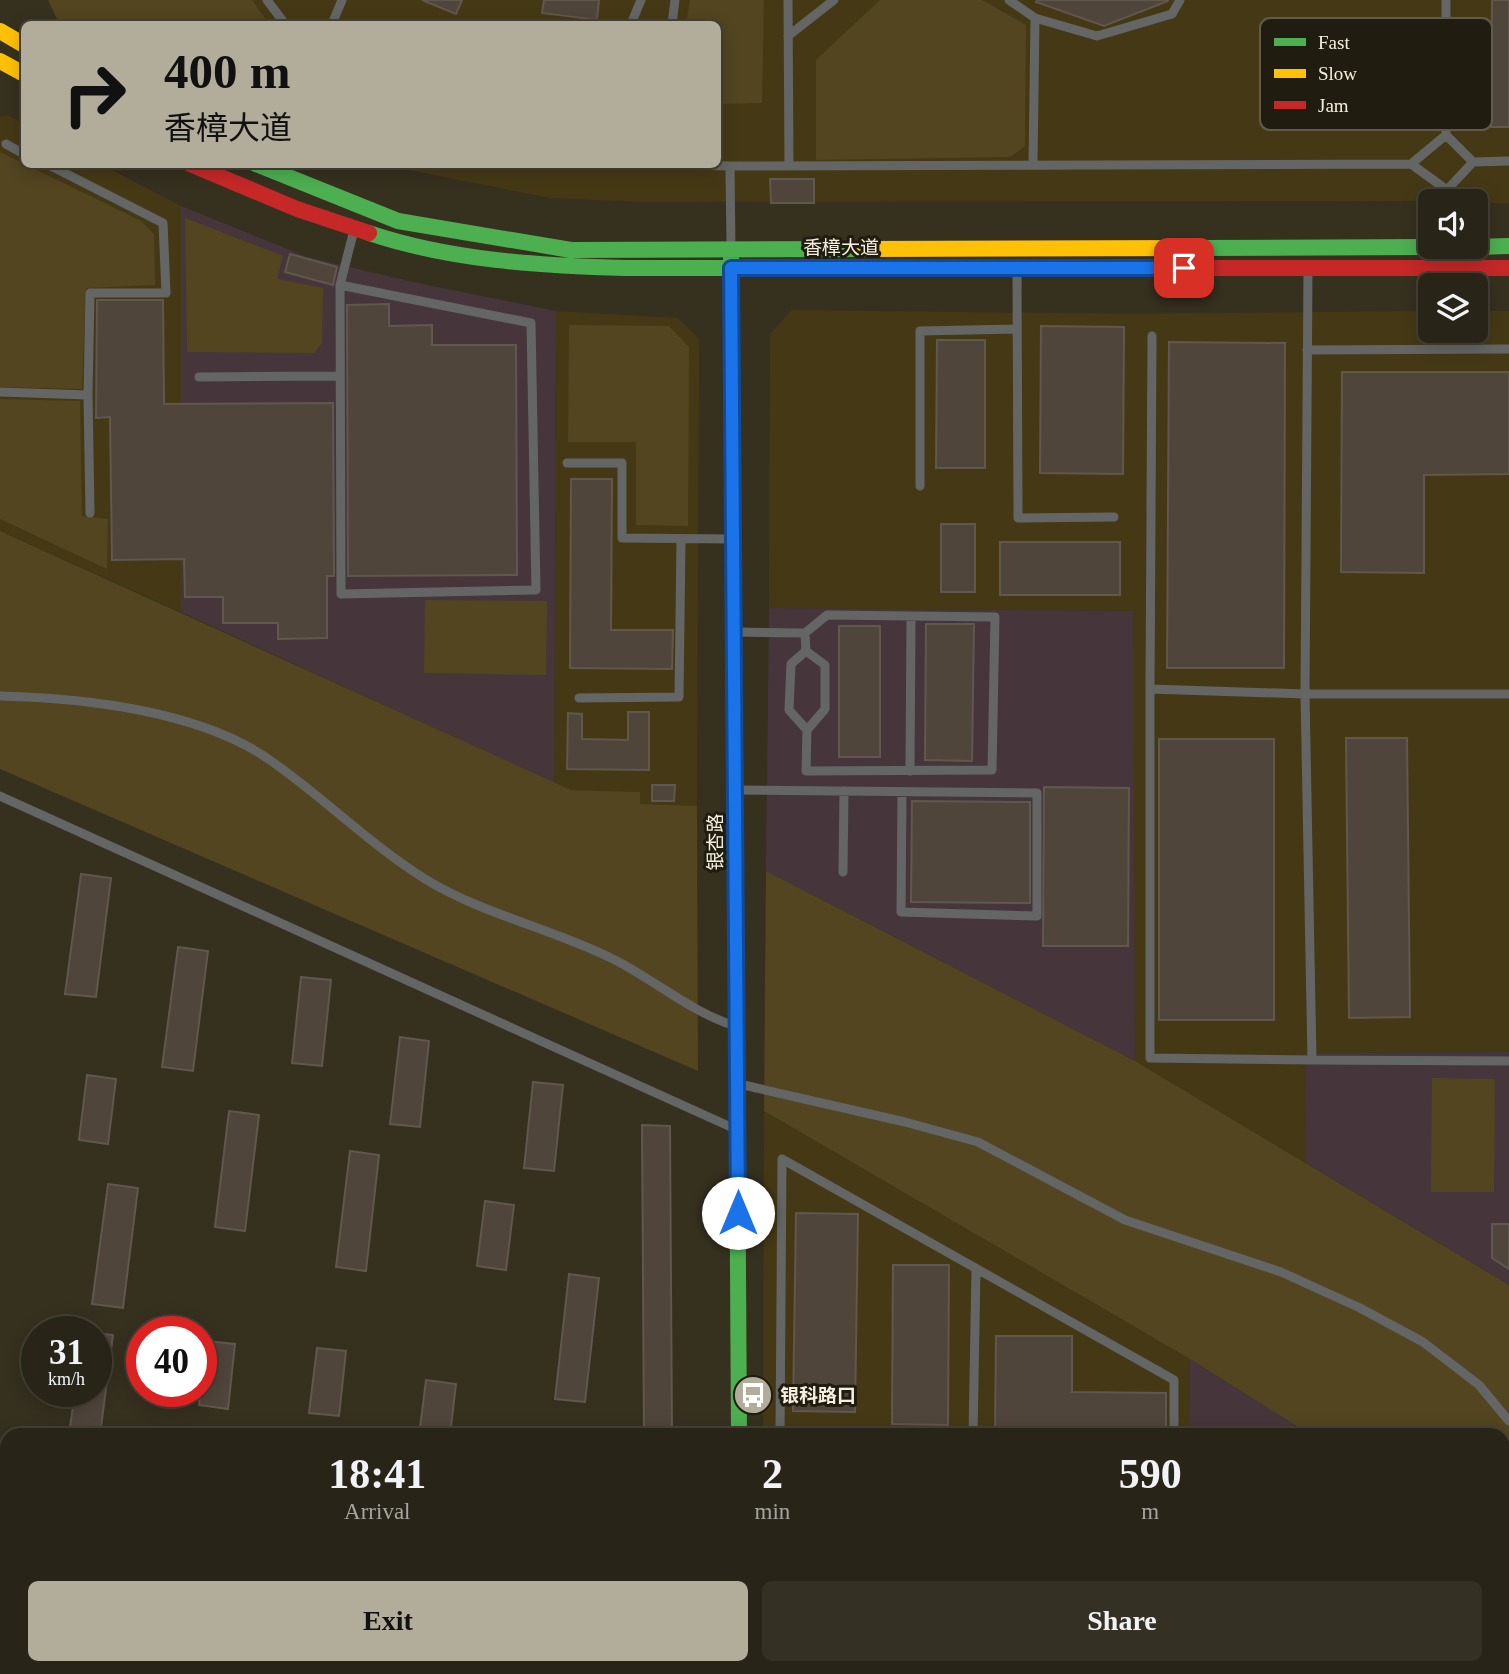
<!DOCTYPE html>
<html lang="en">
<head>
<meta charset="utf-8">
<style>
  body { margin:0; font-family:"Times New Roman","Noto Sans SC",serif; background:#343024; color:#f1f3f6; height:100vh; display:flex; flex-direction:column; font-size:26px; white-space:nowrap }
  * { box-sizing:border-box; margin:0 }
  p { font-size:23px; color:#a5a4a1 }
  .icon { flex:none; width:38px; height:38px; fill:none; stroke:currentColor; stroke-width:2; stroke-linecap:round; stroke-linejoin:round }
  .map { position:relative; flex:1; overflow:hidden }
  .sheet { position:absolute; left:0px; top:1428px; width:1510px; height:247px; display:flex; flex-direction:column; background:#282417; border-radius:21px 21px 0 0; box-shadow:0 4px 18px #0003,0 0 0 2px #444136 }
  .sheet>* { flex:none }
  .hud { position:absolute; left:21px; top:21px; width:700px; height:147px; border-radius:10px; box-shadow:0 4px 18px #0003,0 0 0 2px #444136; background:#b2ac9b; color:#111; overflow:hidden }
  .controls { position:absolute; left:1418px; top:189px; display:grid; gap:14px }
  .controls a { display:grid; place-items:center; width:70px; height:70px; border-radius:10px; background:#282417; box-shadow:0 4px 18px #0003,0 0 0 2px #444136; font-size:35px }
  .speed { position:absolute; left:21px; top:1316px; display:flex; gap:14px; font-size:35px; font-weight:700; text-align:center }
  .speed>* { display:grid; place-content:center; width:91px; height:91px; border-radius:50%; background:#282417; box-shadow:0 4px 18px #0003,0 0 0 2px #444136; line-height:1 }
  .speed small { font-size:18px; font-weight:400 }
  .speed .limit { border:10px solid #d22; background:#fff; color:#111 }
  .pin { position:absolute; display:grid; place-items:center; width:60px; height:60px; color:#fff; margin:-30px; border-radius:14px; box-shadow:0 4px 10px #0006 }
  .me { position:absolute; width:77px; margin:-38px; rotate:0deg; stroke-linejoin:round; filter:drop-shadow(0 0 5px #0008) }
  .turn { display:flex; align-items:center; gap:24px; height:147px; padding:0 28px; font-size:32px }
  .turn .icon { width:91px; height:91px; stroke-width:2.5 }
  .turn b { display:block; font-size:49px; line-height:60px }
  .eta { display:flex; justify-content:space-evenly; align-items:center; height:119px; text-align:center }
  .eta b { font-size:42px; font-weight:600; line-height:49px }
  .cta { display:flex; gap:14px; margin-top:auto; padding:14px 28px }
  .cta a { flex:1; height:80px; border-radius:10px; background:#b2ac9b; color:#111; font-size:28px; font-weight:600; line-height:80px; text-align:center }
  .cta a+a { background:#343024; color:#f1f3f6 }
  .map>svg:first-child { display:block }
  .built { fill:#453915 }
  .industrial { fill:#46363c }
  .green { fill:#524520 }
  .building { fill:#50453b; stroke:#60574d; stroke-width:2 }
  .lines { fill:none; stroke-linecap:round; stroke-linejoin:round }
  .lane { stroke:#646666; stroke-width:9 }
  .street { stroke:#646666; stroke-width:18 }
  .fast { stroke:#4caf50; stroke-width:16 }
  .slow { stroke:#ffc107; stroke-width:16 }
  .jam { stroke:#c62828; stroke-width:16 }
  .route-casing { stroke:#114b97; stroke-width:18 }
  .route { stroke:#1a73e8; stroke-width:12 }
  .labels { text-anchor:middle; dominant-baseline:central; stroke-width:6; stroke-linejoin:round; paint-order:stroke }
  .street-label { font-size:19px; fill:#f5efde; stroke:#211c10 }
  .poi-label { font-size:19px; font-weight:bold; fill:#f5efde; stroke:#211c10; text-anchor:start }
  .key { fill:#211c10; stroke:#615b4e; stroke-width:2 }
  .key-label { font-size:19px; fill:#f5efde }
</style>
</head>
<body>
<div class="map">
<svg width="1509" height="1674" viewBox="0 0 1509 1674">
  <rect width="100%" height="100%" fill="#36301f"/>
  <path class="built" d="M48,0h1461v203h-34v-2l-834,1 -91,-4 -166,-33 334,-1v-140h-652l-8,-3z
    M8,115l16,9v40l78,1 79,41v406l-181,-81v-414z
    M792,310l342,4 296,-3v20h45v-20h34v741l-203,1v110l-171,-102 -3,-450 -363,-3 1,-274z
    M556,311l122,7 21,21 -2,467 -57,-2 -1,-12 -68,-2 -17,-7z
    M764,1111l426,248 -1,76h-426z
    M1503,1553l6,3v118h-149v-6h143z
    M1112,1668h74v6h-30z"/>
  <path class="industrial" d="M181,206l126,51 106,25 143,29 -2,472 -373,-171z
    M769,608l364,3 2,450 -369,-190z
    M1509,1052v233l-203,-122 -1,-110z
    M1190,1359l121,76h-122z
    M1186,1668h174v6h-174z"/>
  <path class="green" d="M48,0h204l17,24h-203l-8,-3z
    M690,0h74l-2,103 -44,1v-80h-32z
    M880,0h102l44,25 -1,121 -15,11 -194,3v-100z
    M0,152l141,69 13,13 1,51 -69,3 -4,101 -82,-2z
    M185,218l98,38 -6,23 46,9 -1,55 -8,10 -127,-1z
    M569,325l100,1 20,21 -1,179 -52,-1v-83h-68z
    M0,399l80,2 2,115 26,3 -1,50 -107,-50z
    M0,531l571,259 69,2v12l57,2 1,265 -698,-302z
    M425,600l122,1 -1,74 -122,-2z
    M766,871l369,190 374,224v271l-6,-3v-118h-192l-121,-76 -426,-248z
    M1432,1078l63,1 -1,113h-63z"/>
  <path class="building" d="M422,0h40l-6,14z
    M544,0h55l-2,20 -55,-7z
    M1037,0h130l1,1 -64,25 -68,-24z
    M1492,0h17v127h-18z
    M770,179h44v24h-43z
    M290,254l47,13 -4,18 -48,-13z
    M97,300h66l1,104 169,-1 1,173h-7v62l-49,1v-16h-55v-26h-38l-1,-38 -72,1 -2,-143 -14,1z
    M389,304v22l43,-1v20h84l1,230 -169,1 -1,-271z
    M1041,326l83,1 -1,147 -83,-1z
    M937,340h48v128h-49z
    M1169,342l116,1 -1,325h-117z
    M1342,372h167v102l-85,1v98l-83,-1z
    M571,479h41l-1,151h62l-1,39 -102,-1z
    M941,524h34v68h-34z
    M1000,542h120v53h-120z
    M926,624h48l-2,137 -47,-1z
    M839,626h41v131h-41z
    M628,712h21v58l-82,-1 1,-56 14,1v25l46,1z
    M1346,738h61l3,279 -61,1z
    M1159,739h115v281h-115z
    M652,785h23l-1,16h-22z
    M1044,787l85,1 -1,158h-85z
    M912,801l118,1v101l-119,-1z
    M81,874l30,4 -15,119 -31,-3z
    M178,947l30,4 -15,120 -31,-4z
    M301,977l30,3 -9,86 -30,-3z
    M400,1037l29,4 -9,86 -30,-3z
    M87,1075l29,4 -8,65 -29,-4z
    M533,1082l30,3 -9,86 -30,-3z
    M229,1111l30,4 -14,116 -30,-4z
    M642,1125l28,1 2,309h-28z
    M350,1151l29,4 -13,116 -30,-4z
    M108,1184l30,4 -15,120 -31,-4z
    M485,1201l29,4 -8,65 -29,-4z
    M796,1213l62,1 -3,198 -62,-1z
    M1492,1224h17v45l-17,-11z
    M893,1265h56l-1,160 -56,-1z
    M569,1274l30,4 -14,124 -30,-3z
    M96,1333l17,2 -13,100h-31l6,-44h21z
    M996,1336h76v56l94,1v42h-171z
    M206,1341l29,3 -7,65 -29,-4z
    M317,1348l29,3 -7,65 -30,-3z
    M426,1380l30,4 -6,51h-31z"/>
  <g class="lines">
    <path class="lane" d="M267,0l18,24
      M788,0l1,166
      M1009,0l26,18 62,18 75,-22 8,-14
      M332,24l10,-24
      M631,24l10,-24
      M672,24l3,-24
      M788,36l46,-36
      M1446,135l27,27 -26,28
      M6,144l18,10
      M1473,162l36,-1
      M648,164l82,2
      M1411,164l36,26v11
      M1033,165l2,-147
      M731,248l-1,-82 681,-2 35,-29v-135
      M1017,270l1,248 96,-1
      M1308,270l-3,424h204
      M340,285l191,38 5,267 -195,4 -1,-309 14,-55
      M1307,350l202,-1
      M199,377l141,-1
      M0,392l88,3 2,-102h76l-3,-70 -116,-59
      M88,395l2,118
      M567,463h55v75l110,1
      M920,486v-155l97,-2
      M736,632l69,1 22,-18 168,2 -3,153 -186,1 1,-41 -18,-20 2,-46 15,-13 -1,-18
      M806,651l19,14v44l-18,21
      M1150,689l2,-353
      M0,696c85,2 204,15 274,67 52,37 97,82 151,116 59,36 129,50 190,81 41,21 76,52 120,66
      M579,698l100,-1 2,-158
      M910,771l1,-155
      M737,790l300,3v123l-136,-4 1,-120
      M0,796l733,332
      M843,872l1,-81
      M1312,1060l-162,-2v-369l155,5 7,366 197,1
      M739,1084l166,38 73,20 147,78 156,52 79,36 63,34 56,43 30,36
      M780,1435l2,-276 392,221v55
      M973,1435l3,-166
      M1064,1674v-6"/>
    <path class="street" d="M176,1674v-6"/>
    <path class="fast" d="M256,164l142,57 173,29 291,-1
      M369,233c80,27 172,33 256,35h566
      M1475,247l34,-1
      M1199,248l231,-1
      M731,254l3,469
      M736,937l3,498
      M0,1568l7,1
      M517,1668l48,6"/>
    <path class="slow" d="M0,31l24,14
      M0,61l24,13
      M862,249l337,-1
      M734,723l2,214
      M0,1600l7,1
      M791,1668l51,6"/>
    <path class="jam" d="M190,164l107,45 72,24
      M1191,268h318
      M739,1668v6"/>
  </g>
  <g class="lines">
    <g class="route-casing">
      <path id="route" d="M738,1213l-7,-945h453"/>
    </g>
    <use href="#route" class="route"/>
  </g>
  <defs>
    <g id="bus-disc" transform="scale(2.0125)"><circle r="9.5" fill="#b2ac9b" stroke="#211c10"/><path d="M-5-6H5V4H4V6H2V4H-2V6H-4V4H-5ZM-3.5-4V0h7V-4ZM-3.5 1.2v1.5H-2V1.2ZM2 1.2v1.5H3.5V1.2Z" fill="#fff"/></g>
  </defs>
  <g fill-rule="evenodd">
    <use href="#bus-disc" x="753" y="1395"/>
  </g>
  <g class="labels">
    <g class="street-label">
      <text x="841" y="247">香樟大道</text>
      <text transform="translate(715 842) rotate(-90)">银杏路</text>
    </g>
    <g class="poi-label">
      <text x="780" y="1395">银科路口</text>
    </g>
  </g>
  <rect x="1260" y="18" width="232" height="112" rx="10" class="key"/>
  <rect x="1274" y="38" width="32" height="8" fill="#4caf50"/>
  <rect x="1274" y="69" width="32" height="9" fill="#ffc107"/>
  <rect x="1274" y="101" width="32" height="8" fill="#c62828"/>
  <g class="key-label">
    <text x="1318" y="49">Fast</text>
    <text x="1318" y="80">Slow</text>
    <text x="1318" y="112">Jam</text>
  </g>
</svg>
<div class="controls">
<a><svg class="icon" aria-label="sound" viewBox="0 0 24 24"><path d="M4 9h4l5-4v14l-5-4H4zM17 9q2 3 0 6"/></svg></a>
<a><svg class="icon" aria-label="layers" viewBox="0 0 24 24"><path d="M12 4l9 5-9 5-9-5zM3 14l9 5 9-5"/></svg></a>
</div>
<div class="speed"><div>31<small>km/h</small></div><div class="limit">40</div></div>
<div class="pin" style="left:1184px;top:268px;background:#d93025"><svg class="icon" aria-label="arrive" viewBox="0 0 24 24"><path d="M6 21V4h12l-3 4 3 4H6"/></svg></div>
<svg class="me" style="left:738px;top:1213px" viewBox="-20 -20 40 40"><circle r="19" fill="#fff"/><path d="M0-13L10 11 0 6-10 11z" fill="#1a73e8"/></svg>
<div class="hud">
<div class="turn"><svg class="icon" aria-label="right" viewBox="0 0 24 24"><path d="M7 20v-9h11M14 6l5 5-5 5"/></svg><div><b>400 m</b>香樟大道</div></div>
</div>
<section class="sheet">
<div class="eta">
<div><b>18:41</b><p>Arrival</p></div>
<div><b>2</b><p>min</p></div>
<div><b>590</b><p>m</p></div>
</div>
<div class="cta"><a>Exit</a><a>Share</a></div>
</section>
</div>
</body>
</html>
